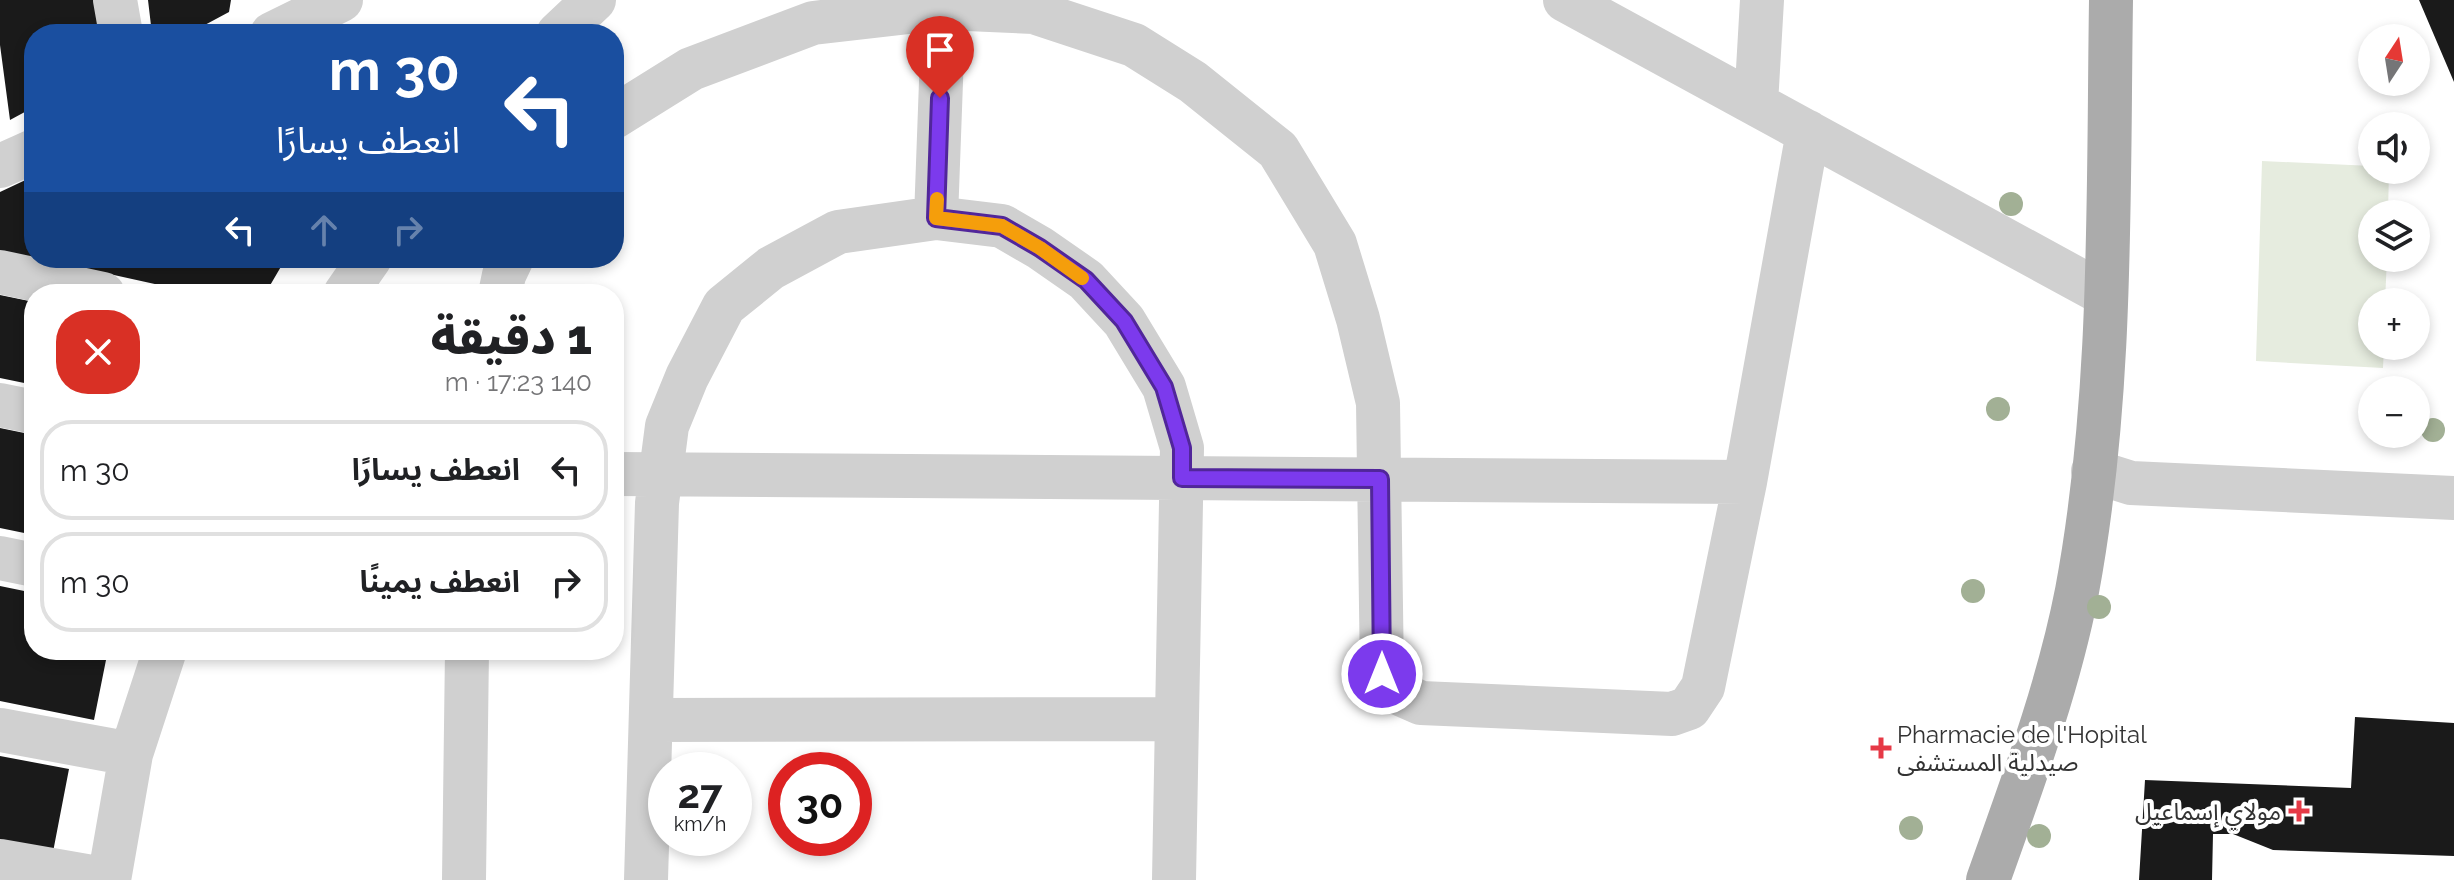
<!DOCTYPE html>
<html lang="ar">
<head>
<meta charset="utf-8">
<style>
  body { margin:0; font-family:Raleway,"Noto Sans Arabic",sans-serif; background:#f2f2f2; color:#202124; direction:rtl; height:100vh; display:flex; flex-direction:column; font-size:30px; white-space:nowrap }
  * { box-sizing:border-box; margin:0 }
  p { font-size:26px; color:#757577 }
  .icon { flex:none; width:44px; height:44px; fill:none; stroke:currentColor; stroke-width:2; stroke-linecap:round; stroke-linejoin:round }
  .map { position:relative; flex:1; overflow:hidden; direction:ltr }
  .details { position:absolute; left:24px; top:284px; width:600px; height:376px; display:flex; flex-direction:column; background:#fff; border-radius:32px; box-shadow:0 4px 12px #0003; direction:rtl }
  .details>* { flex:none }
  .guide { position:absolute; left:24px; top:24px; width:600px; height:244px; border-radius:32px; box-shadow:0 4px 12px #0003; direction:rtl; background:#1a4fa0; color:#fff; overflow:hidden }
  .needle { width:52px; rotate:12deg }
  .buttons { position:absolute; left:2358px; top:24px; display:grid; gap:16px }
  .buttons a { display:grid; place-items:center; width:72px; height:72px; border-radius:50%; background:#fff; box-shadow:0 4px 12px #0003; font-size:40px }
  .speed { position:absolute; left:648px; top:752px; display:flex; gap:16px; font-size:40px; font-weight:700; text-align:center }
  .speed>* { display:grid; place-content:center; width:104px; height:104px; border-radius:50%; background:#fff; box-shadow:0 4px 12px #0003; line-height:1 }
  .speed small { font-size:20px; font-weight:400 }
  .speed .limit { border:12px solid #d22; background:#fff; color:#111 }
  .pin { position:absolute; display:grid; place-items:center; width:68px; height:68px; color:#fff; margin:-82px -34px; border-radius:50% 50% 50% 0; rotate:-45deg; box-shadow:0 0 8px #0007 }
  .pin .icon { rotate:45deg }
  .me { position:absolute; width:88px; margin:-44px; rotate:0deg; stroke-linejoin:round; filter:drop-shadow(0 0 6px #0008) }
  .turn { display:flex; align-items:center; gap:28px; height:168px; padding:0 32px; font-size:36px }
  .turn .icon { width:104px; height:104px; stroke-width:2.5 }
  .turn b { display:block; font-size:56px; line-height:68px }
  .lanes { display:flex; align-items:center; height:76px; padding:0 32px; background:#0003; justify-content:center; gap:40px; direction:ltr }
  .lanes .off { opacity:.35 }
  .round { display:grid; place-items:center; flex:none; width:84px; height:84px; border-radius:32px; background:#f2f2f2 }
  .overview { display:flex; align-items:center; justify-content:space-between; height:136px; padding:0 32px }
  h1 { font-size:48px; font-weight:800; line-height:60px }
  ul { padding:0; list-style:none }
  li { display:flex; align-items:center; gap:24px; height:100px; margin:0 16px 12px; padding:0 16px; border:4px solid #e0e0e0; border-radius:32px }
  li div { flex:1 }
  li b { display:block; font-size:30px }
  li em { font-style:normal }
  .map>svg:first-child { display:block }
  .green { fill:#e6ecdf }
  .building { fill:#1a1a1a }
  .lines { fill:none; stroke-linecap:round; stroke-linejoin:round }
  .minor { stroke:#d0d0d0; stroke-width:44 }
  .major { stroke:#ababab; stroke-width:44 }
  .tree { fill:#a2b095 }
  .route-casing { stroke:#51269a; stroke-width:20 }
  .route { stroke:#7c3aed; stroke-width:14 }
  .slow { stroke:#f59e0b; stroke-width:14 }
  .poi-dot { fill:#e63946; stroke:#fff; stroke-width:3 }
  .labels { text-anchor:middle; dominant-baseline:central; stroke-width:8; stroke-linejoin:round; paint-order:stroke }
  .poi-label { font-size:24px; fill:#333; stroke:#fff; text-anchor:start }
</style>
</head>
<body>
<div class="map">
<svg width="2454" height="880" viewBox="0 0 2454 880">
  <rect width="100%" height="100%" fill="#fff"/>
  <path class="green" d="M2262,161l110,5v4h17l-1,44h-16v44h15l-2,44h-13v44h12l-1,22 -127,-7z"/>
  <path class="building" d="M0,0h108l4,34h-78v73l-24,13 -10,-75z
    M148,0h83l-2,12 -41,22h-36z
    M2419,0h35v82z
    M34,176v83l-34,-8v-59z
    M37,258h249l-21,36h-65z
    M0,295l34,7v83l-34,-7z
    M0,428l34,7v100l-34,-7z
    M0,586l34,7v57h74l-14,70 -94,-19z
    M2355,717l99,6v133l-181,-6 -40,-16h-20l-1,46h-73l6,-100 206,8z
    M0,756l69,13 -16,83 -53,-11z"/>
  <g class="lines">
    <path class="minor" d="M115,0l6,34
      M1565,0l541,295
      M272,34l69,-34
      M558,34l36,-34
      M1756,104l6,-104
      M614,117l77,-48 122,-46 131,-15 90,4 100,33 59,37 85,68 57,94 23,75 20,84 4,271 14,18 25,11 251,11 17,-6 14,-21 42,-205 63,-350
      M0,166l34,-15
      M936,218l8,-218
      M0,272l103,22
      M345,294l25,-36
      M500,294l4,-19 8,-17
      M0,405l34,7
      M2093,471l38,12 323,15
      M614,474l1131,8
      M0,558l34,7
      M651,720l526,-1
      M0,730l131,24
      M0,861l109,19
      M109,880l22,-126 34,-104
      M464,880l3,-230
      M646,880l11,-377 10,-77 20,-49 37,-71 47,-38 67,-36 98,-14 66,8 38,22 46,32 38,41 40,66 18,61 -8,432"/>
    <path class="major" d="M1988,880c33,-93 70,-191 89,-289 36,-194 31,-394 34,-591"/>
  </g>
  <g class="tree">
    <circle cx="2011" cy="204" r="12"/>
    <circle cx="1998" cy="409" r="12"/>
    <circle cx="2433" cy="430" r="12"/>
    <circle cx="1973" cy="591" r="12"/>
    <circle cx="2099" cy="607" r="12"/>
    <circle cx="1911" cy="828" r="12"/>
    <circle cx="2039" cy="836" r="12"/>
  </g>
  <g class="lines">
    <g class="route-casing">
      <path id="route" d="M940,98l-4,120 66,8 38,22 46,32 38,41 40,66 18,61v30l198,1 2,195"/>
    </g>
    <use href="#route" class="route"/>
    <path class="slow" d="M937,199l-1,19 66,8 38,22 42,30"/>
  </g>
  <g class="poi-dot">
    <path d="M1877 736h8v8h8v8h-8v8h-8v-8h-8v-8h8z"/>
    <path d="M2295 799h8v8h8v8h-8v8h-8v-8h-8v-8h8z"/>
  </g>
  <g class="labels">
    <g class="poi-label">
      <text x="1897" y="734">Pharmacie de l'Hopital<tspan x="1897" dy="28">صيدلية المستشفى</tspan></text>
      <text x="2281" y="811" text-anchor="end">مولاي إسماعيل</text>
    </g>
  </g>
</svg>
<div class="buttons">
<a><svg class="needle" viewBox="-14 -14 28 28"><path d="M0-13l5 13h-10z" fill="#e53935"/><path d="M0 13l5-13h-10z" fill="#757577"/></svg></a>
<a><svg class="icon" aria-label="sound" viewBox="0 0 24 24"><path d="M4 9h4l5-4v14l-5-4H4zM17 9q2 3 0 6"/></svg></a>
<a><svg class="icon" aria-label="layers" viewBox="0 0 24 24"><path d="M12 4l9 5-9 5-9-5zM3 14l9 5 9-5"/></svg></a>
<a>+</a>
<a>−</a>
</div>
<div class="speed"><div>27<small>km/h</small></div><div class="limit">30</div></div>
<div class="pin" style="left:940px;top:98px;background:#d93025"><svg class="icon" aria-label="arrive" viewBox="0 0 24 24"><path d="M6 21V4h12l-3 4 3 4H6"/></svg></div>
<svg class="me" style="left:1382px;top:674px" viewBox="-20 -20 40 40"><circle r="17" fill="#7c3aed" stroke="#fff" stroke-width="3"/><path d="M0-11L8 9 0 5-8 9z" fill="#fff"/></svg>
<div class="guide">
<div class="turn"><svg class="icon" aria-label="left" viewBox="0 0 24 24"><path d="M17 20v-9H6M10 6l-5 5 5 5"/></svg><div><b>30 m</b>انعطف يسارًا</div></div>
<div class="lanes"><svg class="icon" aria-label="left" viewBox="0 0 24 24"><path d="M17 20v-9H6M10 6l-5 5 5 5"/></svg><svg class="icon off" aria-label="ahead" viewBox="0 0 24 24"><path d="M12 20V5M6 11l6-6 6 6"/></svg><svg class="icon off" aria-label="right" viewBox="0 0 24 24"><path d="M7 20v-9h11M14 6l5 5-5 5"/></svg></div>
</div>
<section class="details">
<div class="overview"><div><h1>1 دقيقة</h1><p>140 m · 17:23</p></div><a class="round" style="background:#d93025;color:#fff"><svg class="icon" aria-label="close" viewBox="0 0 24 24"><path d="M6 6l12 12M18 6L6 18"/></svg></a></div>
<ul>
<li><svg class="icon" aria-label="left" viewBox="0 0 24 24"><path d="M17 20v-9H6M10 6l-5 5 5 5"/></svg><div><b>انعطف يسارًا</b></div><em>30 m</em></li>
<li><svg class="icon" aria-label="right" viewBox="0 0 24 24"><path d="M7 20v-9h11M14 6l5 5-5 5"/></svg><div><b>انعطف يمينًا</b></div><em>30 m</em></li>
</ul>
</section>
</div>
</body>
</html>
